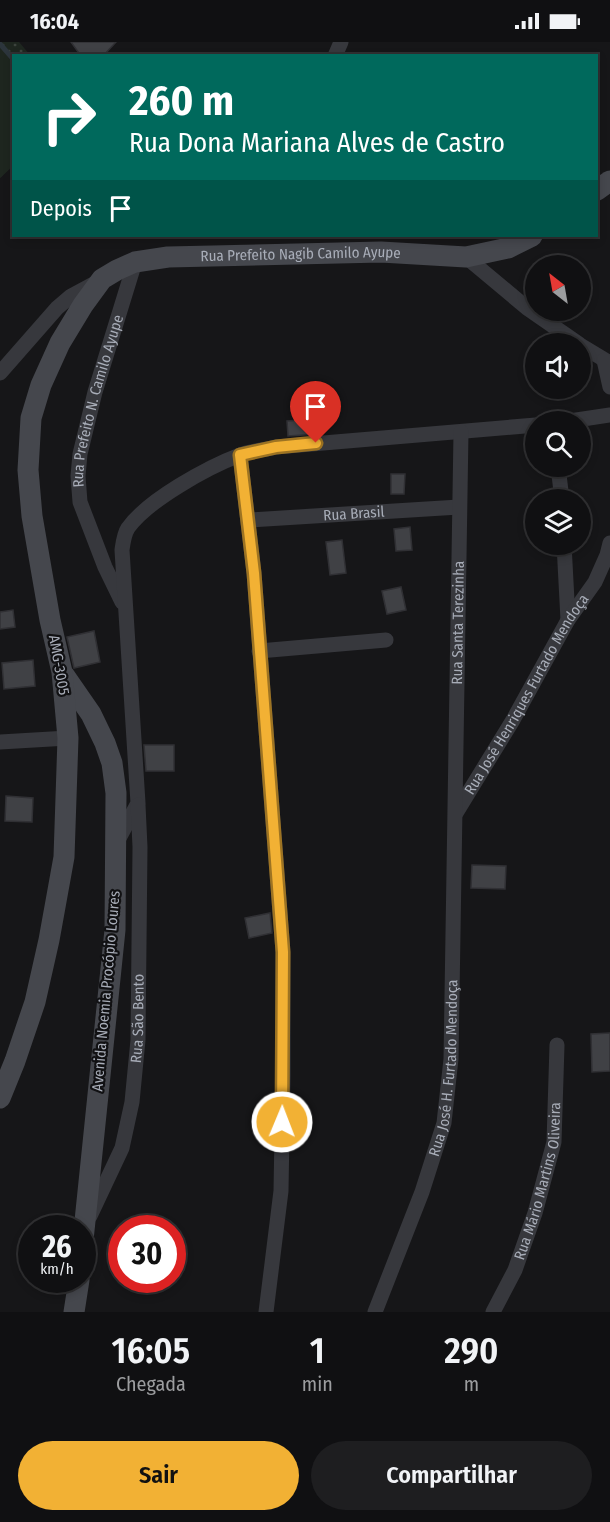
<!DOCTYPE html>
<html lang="pt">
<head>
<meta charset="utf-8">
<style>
  body { margin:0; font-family:"Fira Sans Condensed",sans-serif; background:#1e1e20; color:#f1f3f6; height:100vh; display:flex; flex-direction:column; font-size:22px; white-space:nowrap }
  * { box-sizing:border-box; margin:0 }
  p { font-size:20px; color:#9c9d9f }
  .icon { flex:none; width:33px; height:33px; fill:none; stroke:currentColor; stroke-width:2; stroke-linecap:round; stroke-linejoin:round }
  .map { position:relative; height:1270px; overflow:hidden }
  .sheet { display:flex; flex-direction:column; background:#101012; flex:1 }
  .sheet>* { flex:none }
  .hud { position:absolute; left:12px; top:12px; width:586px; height:183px; border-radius:0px; box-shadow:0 3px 9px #0003,0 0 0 2px #303032; background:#00695c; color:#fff; overflow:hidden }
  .needle { width:39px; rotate:329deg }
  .buttons { position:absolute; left:525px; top:213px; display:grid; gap:12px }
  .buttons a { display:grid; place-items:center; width:66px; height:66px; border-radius:50%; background:#101012; box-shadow:0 3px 9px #0003,0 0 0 2px #303032; font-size:30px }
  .speed { position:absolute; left:18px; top:1173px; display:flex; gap:12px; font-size:30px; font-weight:700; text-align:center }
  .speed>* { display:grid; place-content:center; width:78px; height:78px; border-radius:50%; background:#101012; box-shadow:0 3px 9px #0003,0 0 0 2px #303032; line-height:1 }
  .speed small { font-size:15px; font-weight:400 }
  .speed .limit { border:9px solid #d22; background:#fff; color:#111 }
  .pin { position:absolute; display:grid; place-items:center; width:51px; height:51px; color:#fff; margin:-62px -26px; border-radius:50% 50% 50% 0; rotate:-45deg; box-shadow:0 0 6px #0007 }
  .pin .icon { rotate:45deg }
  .me { position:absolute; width:66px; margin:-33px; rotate:1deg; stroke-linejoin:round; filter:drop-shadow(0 0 4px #0008) }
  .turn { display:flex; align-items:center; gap:21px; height:126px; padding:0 18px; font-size:27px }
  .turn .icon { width:78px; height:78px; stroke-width:2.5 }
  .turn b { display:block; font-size:42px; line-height:51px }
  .then { display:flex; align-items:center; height:57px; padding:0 18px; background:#0003; gap:12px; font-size:22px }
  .eta { display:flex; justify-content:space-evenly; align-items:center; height:102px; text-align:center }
  .eta b { font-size:36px; font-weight:600; line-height:42px }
  .button { display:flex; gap:12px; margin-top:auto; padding:12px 18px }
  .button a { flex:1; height:69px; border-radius:36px; background:#f2b134; color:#111; font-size:24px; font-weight:600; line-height:69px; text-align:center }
  .button a+a { background:#1e1e20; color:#f1f3f6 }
  .status { display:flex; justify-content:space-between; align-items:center; height:42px; padding:0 30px; background:#101012; direction:ltr }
  .status svg { height:16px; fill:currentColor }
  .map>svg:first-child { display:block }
  .grass { fill:url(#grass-dots) }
  .pitch { fill:#1e261f }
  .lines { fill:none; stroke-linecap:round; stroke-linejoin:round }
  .stream { stroke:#2c353c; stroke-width:5 }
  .building { fill:#404145; stroke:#303034; stroke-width:1.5 }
  .street { stroke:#37383d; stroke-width:15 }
  .secondary { stroke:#45474d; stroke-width:21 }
  .route-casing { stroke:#9d7322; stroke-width:15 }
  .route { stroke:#f2b134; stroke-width:10 }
  .labels { text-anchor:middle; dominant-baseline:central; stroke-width:4.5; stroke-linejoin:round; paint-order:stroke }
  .street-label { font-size:15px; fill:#a8adb8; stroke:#111113 }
</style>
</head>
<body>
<div class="status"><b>16:04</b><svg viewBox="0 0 49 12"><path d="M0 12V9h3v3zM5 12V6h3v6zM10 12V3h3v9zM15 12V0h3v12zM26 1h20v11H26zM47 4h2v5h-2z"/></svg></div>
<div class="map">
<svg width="610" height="1270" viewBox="0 0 610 1270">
  <defs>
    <pattern id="grass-dots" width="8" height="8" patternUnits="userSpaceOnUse" patternTransform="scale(1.5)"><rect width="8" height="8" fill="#1e261f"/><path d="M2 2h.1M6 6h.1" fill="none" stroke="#3c433d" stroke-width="1.8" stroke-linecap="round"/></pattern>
  </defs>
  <rect width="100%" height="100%" fill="#161618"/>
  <path class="grass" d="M0,0h19l11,13 -16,1 -1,109 -13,13z"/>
  <path class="pitch" d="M0,2l13,16 1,105 -14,13z"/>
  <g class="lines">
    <path class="stream" d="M0,2l14,16"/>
  </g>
  <path class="building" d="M71,0h45l-13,14h-22z
    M317,377l1,15 -30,2 -1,-15z
    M391,432h14l-1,20h-13z
    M410,485l2,23 -16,1 -2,-22z
    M342,498l4,33 -16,2 -4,-33z
    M401,545l5,23 -19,4 -5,-23z
    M13,568l2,17 -15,2v-17z
    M94,589l6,31 -26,6 -7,-31z
    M33,618l2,26 -31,3 -2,-26z
    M144,703h30v26h-28z
    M6,754l27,2 -1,24 -27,-1z
    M472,823l34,1 -1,23 -34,-1z
    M270,871l2,20 -23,5 -4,-20z
    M610,991v38l-18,1 -1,-38z"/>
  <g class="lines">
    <g class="street">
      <path d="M335,14l6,-14"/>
      <path d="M466,215l61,51 52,36"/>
      <path d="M580,303l30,18"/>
      <path d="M604,318l6,27"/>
      <path d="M0,331l57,-65 14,-12 26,-14"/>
      <path d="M563,380l47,-7"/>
      <path d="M240,413l14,118 29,379v124l-2,115 -15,121"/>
      <path d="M558,424l4,34"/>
      <path id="s1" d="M249,478l210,-13"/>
      <path d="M564,502l4,76"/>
      <path id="s2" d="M122,560l-17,-35 -25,-65 -2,-26 2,-22 15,-62 40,-130"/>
      <path d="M259,609l127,-11"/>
      <path d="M0,700l68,-4"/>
      <path id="s3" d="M456,771l57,-93 55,-100 27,-38 12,-27 3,-12"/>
      <path d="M117,800l21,-39 -16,-253c1,-7 2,-16 6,-22 20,-28 80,-61 112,-73 11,-4 24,-5 36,-8l260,-22"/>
      <path id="s4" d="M90,1174l32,-68 10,-46 6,-62 2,-193 -2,-42"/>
      <path id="s5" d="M375,1270l47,-120 22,-69 7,-64 10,-627"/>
      <path id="s6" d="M493,1270l22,-42 20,-57 19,-71 3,-97"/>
    </g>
    <g class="secondary">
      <path d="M597,148l13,-9"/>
      <path d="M64,633l27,39 14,29 7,20 4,30 -1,137 -33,320"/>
      <path id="s7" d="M0,1056l15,-37 20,-59 14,-62 15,-83 4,-119 -6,-66 -12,-52 -18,-104 -4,-46 3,-52 10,-33 19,-42 23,-38 19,-26 15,-9 18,-8 33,-5 213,-5 85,5 42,-9 24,-12"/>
      <path d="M74,1270l5,-32"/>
    </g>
  </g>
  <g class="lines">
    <g class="route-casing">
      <path id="route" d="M282,1080l1,-170 -29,-379 -14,-118 36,-8 40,-4"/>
    </g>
    <use href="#route" class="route"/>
  </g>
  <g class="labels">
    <g class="street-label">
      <text stroke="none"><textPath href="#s7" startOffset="1053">Rua Prefeito Nagib Camilo Ayupe</textPath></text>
      <text stroke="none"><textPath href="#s2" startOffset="212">Rua Prefeito N. Camilo Ayupe</textPath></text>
      <text stroke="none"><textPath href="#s1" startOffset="105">Rua Brasil</textPath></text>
      <text stroke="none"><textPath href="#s5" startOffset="702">Rua Santa Terezinha</textPath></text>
      <text transform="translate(59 623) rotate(80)">AMG-3005</text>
      <text stroke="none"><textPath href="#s3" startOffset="138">Rua José Henriques Furtado Mendoça</textPath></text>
      <text transform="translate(106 949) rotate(-85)">Avenida Noemia Procópio Loures</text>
      <text stroke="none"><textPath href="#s4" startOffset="206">Rua São Bento</textPath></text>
      <text stroke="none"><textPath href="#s5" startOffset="256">Rua José H. Furtado Mendoça</textPath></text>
      <text stroke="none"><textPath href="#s6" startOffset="140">Rua Mário Martins Oliveira</textPath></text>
    </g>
  </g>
</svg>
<div class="buttons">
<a><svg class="needle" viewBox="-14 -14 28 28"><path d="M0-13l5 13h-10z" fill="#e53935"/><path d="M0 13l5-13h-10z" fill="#9c9d9f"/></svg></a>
<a><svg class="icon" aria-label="sound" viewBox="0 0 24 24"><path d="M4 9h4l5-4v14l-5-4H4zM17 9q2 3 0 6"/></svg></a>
<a><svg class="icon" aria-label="search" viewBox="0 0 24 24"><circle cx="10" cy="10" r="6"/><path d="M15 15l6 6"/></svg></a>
<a><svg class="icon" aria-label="layers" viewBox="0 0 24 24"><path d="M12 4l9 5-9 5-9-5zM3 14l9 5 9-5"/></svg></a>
</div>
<div class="speed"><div>26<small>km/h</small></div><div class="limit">30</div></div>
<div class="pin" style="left:316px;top:401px;background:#d93025"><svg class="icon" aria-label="arrive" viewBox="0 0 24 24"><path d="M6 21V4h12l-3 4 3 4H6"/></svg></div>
<svg class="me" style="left:282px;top:1080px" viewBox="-20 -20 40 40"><circle r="17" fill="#f2b134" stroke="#fff" stroke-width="3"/><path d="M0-11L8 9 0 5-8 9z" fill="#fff"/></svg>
<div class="hud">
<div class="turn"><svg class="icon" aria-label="right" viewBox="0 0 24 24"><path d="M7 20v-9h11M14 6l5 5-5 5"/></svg><div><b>260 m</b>Rua Dona Mariana Alves de Castro</div></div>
<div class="then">Depois<svg class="icon" aria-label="arrive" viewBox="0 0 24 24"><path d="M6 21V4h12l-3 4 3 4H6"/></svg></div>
</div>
</div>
<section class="sheet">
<div class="eta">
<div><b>16:05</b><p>Chegada</p></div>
<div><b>1</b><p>min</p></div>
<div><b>290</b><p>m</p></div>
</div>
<div class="button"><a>Sair</a><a>Compartilhar</a></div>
</section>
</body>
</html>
